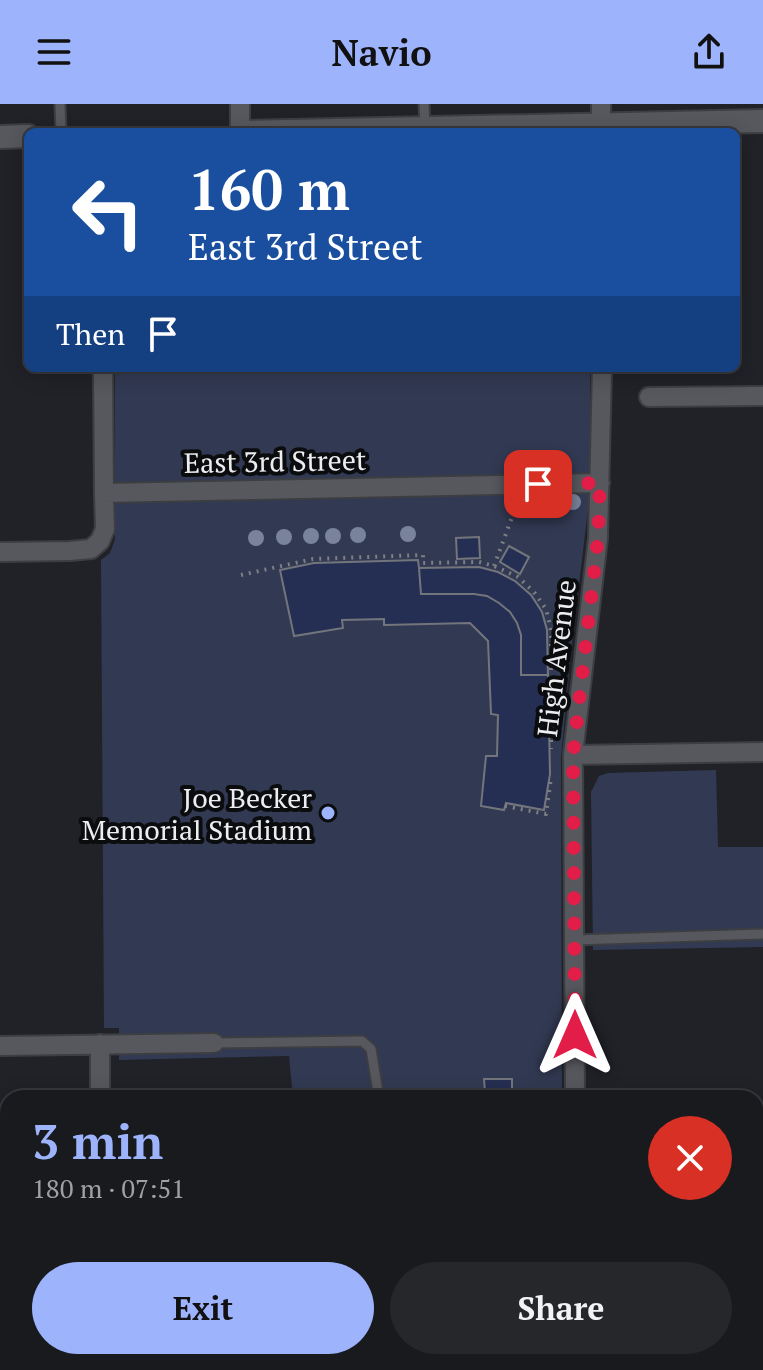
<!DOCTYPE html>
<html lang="en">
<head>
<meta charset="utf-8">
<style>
  body { margin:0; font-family:"PT Serif",serif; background:#25272b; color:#f1f3f6; height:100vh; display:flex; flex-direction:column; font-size:30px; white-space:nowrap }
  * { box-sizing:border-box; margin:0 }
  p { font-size:26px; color:#9fa1a4 }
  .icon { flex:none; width:44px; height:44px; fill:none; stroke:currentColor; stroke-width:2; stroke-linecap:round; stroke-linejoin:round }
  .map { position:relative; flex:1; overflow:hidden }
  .panel { position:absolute; left:0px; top:986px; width:764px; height:280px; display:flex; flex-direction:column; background:#181a1e; border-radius:24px 24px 0 0; box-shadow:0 4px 20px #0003,0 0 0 2px #36383c }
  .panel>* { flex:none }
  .guide { position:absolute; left:24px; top:24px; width:716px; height:244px; border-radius:12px; box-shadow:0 4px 20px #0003,0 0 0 2px #36383c; background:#1a4fa0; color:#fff; overflow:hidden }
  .pin { position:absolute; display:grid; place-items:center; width:68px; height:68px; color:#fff; margin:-34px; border-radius:16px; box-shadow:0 4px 12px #0006 }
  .me { position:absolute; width:88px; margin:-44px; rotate:0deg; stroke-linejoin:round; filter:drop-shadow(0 0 6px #0008) }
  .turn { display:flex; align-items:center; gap:28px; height:168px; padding:0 32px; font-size:36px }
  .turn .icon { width:104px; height:104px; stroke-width:2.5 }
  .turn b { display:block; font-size:56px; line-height:68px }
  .then { display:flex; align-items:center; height:76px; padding:0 32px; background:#0003; gap:16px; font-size:30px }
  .round { display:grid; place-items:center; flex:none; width:84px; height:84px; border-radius:42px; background:#25272b }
  .headline { display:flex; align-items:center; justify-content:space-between; height:136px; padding:0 32px }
  h1 { font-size:48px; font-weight:700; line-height:60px; color:#9db4fd }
  .button { display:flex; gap:16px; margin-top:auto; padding:16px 32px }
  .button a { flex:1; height:92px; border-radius:48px; background:#9db4fd; color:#111; font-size:32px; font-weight:700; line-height:92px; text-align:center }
  .button a+a { background:#25272b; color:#f1f3f6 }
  header { display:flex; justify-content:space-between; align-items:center; height:104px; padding:0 32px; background:#9db4fd; color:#111; font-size:36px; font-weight:700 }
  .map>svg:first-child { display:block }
  .green { fill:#323a53 }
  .building { fill:#252f53; stroke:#73757c; stroke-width:2 }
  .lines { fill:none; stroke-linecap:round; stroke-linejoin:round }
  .service-casing { stroke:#3c3e42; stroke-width:13 }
  .minor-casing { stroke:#3c3e42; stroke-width:22 }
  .tertiary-casing { stroke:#3c3e42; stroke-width:26 }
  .path { stroke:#7d7f84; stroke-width:4; stroke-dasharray:2 6; stroke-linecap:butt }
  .service { stroke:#56585e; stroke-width:9 }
  .minor { stroke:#56585e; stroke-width:18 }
  .tertiary { stroke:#56585e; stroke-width:22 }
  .tree { fill:#7a839c }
  .route { stroke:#e11d48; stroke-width:14; stroke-dasharray:0 25.2 }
  .poi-dot { fill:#9db4fd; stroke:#0b0c0e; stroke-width:3 }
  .labels { text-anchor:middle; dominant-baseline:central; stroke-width:8; stroke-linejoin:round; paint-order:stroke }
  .street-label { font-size:28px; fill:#ecedf1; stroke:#0b0c0e }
  .poi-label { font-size:28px; fill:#ecedf1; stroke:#0b0c0e; text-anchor:end }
</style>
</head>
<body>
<header><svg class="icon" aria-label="menu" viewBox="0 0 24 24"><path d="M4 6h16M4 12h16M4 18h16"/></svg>Navio<svg class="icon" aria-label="share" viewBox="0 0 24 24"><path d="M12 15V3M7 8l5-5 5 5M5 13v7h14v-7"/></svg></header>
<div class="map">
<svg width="763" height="1266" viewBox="0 0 763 1266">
  <rect width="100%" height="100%" fill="#202228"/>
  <path class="green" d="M115,264h475v125l-19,158 -10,107 1,340h-269l-4,-42 -170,4v-32h-15l-3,-468 9,-7 5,-14z
    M716,666l2,77h45v100l-170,3 -2,-158 8,-16 9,-3z
    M351,1258h212v8h-211z"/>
  <path class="building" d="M479,433l1,21 -23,1 -1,-21z
    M509,442l20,11 -9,17 -20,-12z
    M418,456l1,8 60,-1 19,5 17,9 16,14 11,17 5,18 3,144 -6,36 -38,-7 -2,7 -23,-4 5,-50h11l1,-41 -7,-1 -3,-73 -18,-18 -86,2v-6l-42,1 1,8 -49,8 -14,-66 34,-7z
    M479,463l19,5 17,9 16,14 11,17 5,18 1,45h-27v-40l-4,-12 -7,-11 -11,-9 -12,-7 -13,-2h-53l-2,-26z
    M484,975h28v11h6v8h-129v-5l96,-1z
    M28,1258h32v8h-32z"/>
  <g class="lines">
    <g class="service-casing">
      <path id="service" d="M60,0l1,28
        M424,0l1,24
        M574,836l189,-6
        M214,939l148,-2 9,8 8,49
        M756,1193h7"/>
    </g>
    <g class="minor-casing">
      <path id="minor" d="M240,0v28
        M601,28v-28
        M103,264l1,125
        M649,293l114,-1
        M0,448l70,-1 21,-2 9,-8 5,-12 -1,-36 496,-10
        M573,651l190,-3
        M100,940v54
        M0,942l214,-3
        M575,994l-2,-343 25,-217 4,-170
        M756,1013l7,-1
        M101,1258v8
        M577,1258v8"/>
    </g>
    <g class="tertiary-casing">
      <path id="tertiary" d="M242,28l521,-11
        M0,33l28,-1"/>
    </g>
    <path class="path" d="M494,462l18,-49
      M241,471l72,-16 110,-4v8l56,-1 15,4 24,11 16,15 12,17 5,21v119
      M505,702l41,8 5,-36"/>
    <use href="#service" class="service"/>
    <use href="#minor" class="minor"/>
    <use href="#tertiary" class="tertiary"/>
  </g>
  <g class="tree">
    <circle cx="573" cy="398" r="8"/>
    <circle cx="408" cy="430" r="8"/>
    <circle cx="358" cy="431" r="8"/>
    <circle cx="311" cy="432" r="8"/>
    <circle cx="333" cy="432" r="8"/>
    <circle cx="284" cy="433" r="8"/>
    <circle cx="256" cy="434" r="8"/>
  </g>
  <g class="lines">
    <path class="route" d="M538,380l62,-1 -2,55 -25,217 2,280"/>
  </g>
  <circle class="poi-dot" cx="328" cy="709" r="8"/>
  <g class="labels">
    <g class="street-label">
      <text transform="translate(275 357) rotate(-1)">East 3rd Street</text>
      <text transform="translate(556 554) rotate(-83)">High Avenue</text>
    </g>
    <g class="poi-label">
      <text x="312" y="693">Joe Becker<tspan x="312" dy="32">Memorial Stadium</tspan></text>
    </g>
  </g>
</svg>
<div class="pin" style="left:538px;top:380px;background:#d93025"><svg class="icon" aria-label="arrive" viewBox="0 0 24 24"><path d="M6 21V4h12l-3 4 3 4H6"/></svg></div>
<svg class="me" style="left:575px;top:931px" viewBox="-20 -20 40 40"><path d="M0-17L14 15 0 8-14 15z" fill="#e11d48" stroke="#fff" stroke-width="4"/></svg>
<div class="guide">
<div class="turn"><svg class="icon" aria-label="left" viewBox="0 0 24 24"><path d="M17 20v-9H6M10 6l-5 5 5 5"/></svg><div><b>160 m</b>East 3rd Street</div></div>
<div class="then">Then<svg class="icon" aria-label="arrive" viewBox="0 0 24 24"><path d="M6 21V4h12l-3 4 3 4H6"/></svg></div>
</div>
<section class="panel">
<div class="headline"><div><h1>3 min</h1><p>180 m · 07:51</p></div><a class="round" style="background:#d93025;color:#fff"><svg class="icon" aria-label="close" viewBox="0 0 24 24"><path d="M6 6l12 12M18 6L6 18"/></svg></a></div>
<div class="button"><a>Exit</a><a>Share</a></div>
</section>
</div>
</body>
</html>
